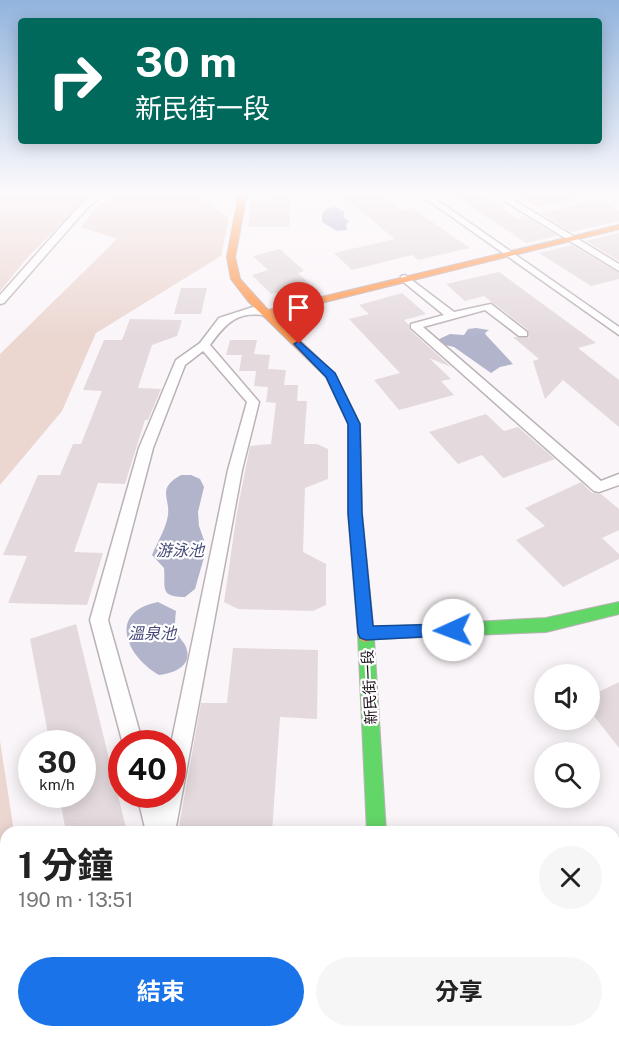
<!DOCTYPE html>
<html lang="zh-TW">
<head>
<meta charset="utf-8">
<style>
  body { margin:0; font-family:"Public Sans","Noto Sans TC",sans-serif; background:#f6f6f6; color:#222; height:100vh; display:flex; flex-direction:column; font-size:22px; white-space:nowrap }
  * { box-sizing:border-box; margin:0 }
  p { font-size:20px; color:#767676 }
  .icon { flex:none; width:33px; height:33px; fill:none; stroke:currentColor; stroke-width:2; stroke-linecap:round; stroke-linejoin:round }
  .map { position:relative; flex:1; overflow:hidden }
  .panel { position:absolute; left:0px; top:826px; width:620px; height:212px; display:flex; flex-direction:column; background:#fff; border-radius:18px 18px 0 0; box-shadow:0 3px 15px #0003 }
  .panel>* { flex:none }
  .hud { position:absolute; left:18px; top:18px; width:584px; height:126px; border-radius:6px; box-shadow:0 3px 15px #0003; background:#00695c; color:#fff; overflow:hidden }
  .tools { position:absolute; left:534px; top:664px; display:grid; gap:12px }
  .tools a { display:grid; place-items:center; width:66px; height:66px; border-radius:50%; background:#fff; box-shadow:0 3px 15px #0003; font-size:30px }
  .speed { position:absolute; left:18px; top:730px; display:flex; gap:12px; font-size:30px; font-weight:700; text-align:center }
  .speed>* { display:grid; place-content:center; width:78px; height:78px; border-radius:50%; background:#fff; box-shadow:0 3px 15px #0003; line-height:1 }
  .speed small { font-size:15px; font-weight:400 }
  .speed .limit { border:9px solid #d22; background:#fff; color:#111 }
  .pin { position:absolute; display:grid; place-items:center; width:51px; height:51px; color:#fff; margin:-62px -26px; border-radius:50% 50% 50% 0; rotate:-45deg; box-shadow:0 0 6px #0007 }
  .pin .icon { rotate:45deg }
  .me { position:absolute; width:66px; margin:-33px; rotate:268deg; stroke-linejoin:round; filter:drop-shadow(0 0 4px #0008) }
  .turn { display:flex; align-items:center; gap:21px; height:126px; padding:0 18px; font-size:27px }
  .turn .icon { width:78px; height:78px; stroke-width:2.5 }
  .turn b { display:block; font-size:42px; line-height:51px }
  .round { display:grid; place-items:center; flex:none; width:63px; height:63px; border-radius:32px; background:#f6f6f6 }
  .head { display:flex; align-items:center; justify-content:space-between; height:102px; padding:0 18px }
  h1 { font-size:36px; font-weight:700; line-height:45px }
  .button { display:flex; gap:12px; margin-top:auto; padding:12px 18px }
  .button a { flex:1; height:69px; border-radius:36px; background:#1a73e8; color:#fff; font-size:24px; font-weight:700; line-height:69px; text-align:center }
  .button a+a { background:#f6f6f6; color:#222 }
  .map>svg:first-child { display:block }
  .green { fill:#ebd6d0 }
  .water { fill:#b2b4cc }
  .building { fill:#e4dadd }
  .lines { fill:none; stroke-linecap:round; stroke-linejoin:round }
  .street-casing { stroke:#bbb2b8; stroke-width:3 }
  .fast-casing { stroke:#bbb2b8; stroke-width:2 }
  .slow-casing { stroke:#bbb2b8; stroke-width:2 }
  .street { fill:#fefefe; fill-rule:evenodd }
  .fast { fill:#63d668; fill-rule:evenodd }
  .slow { fill:#ff974d; fill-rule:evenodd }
  .route { fill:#1a73e8; stroke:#114b97; stroke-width:1.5 }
  .labels { text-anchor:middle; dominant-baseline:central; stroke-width:4.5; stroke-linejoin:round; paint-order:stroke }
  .street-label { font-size:15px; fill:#1f131b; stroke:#fff }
  .water-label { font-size:16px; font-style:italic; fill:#434878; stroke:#fff }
</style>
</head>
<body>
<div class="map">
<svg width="619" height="1037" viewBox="0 0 619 1037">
  <rect width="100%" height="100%" fill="#faf5f8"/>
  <path class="green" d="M0,193h92l-64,64 -28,34z
    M119,193h76l34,25 -8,38 -125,77 -34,78 -62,74v-131l117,-115 -36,-12 18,-22z
    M515,193h81l-58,14z
    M0,741l14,91h-8v200h39v5h-45z"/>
  <path class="water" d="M335,207l10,5 -2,5 6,4 -3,3 1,6 -10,1 -15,-9v-8l4,-5z
    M476,328l13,2 -4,3 1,2 27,29 -13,3 -9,6 -37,-26 -13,-3 -4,-4 13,-6 14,1 4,-6z
    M181,475h10l9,4 4,8 -6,25 1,14 5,14 1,14 -10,35 -10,8c-27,0 -19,-11 -21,-29l-12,-13c5,-12 12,-23 15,-35 6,-21 -13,-30 14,-45z
    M158,602l18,9c-1,8 -2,17 2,24 2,4 6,7 8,12 7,19 -12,26 -27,28 -33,-19 -52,-63 -1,-73z"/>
  <path class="building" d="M273,193h18l-2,34h-41l3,-27h22z
    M338,193h39l24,17 11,-2 58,40 -52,12 -6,-5 -60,15 -18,-17 61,-14z
    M450,193h27l40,25 8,-2 32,20 -31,7z
    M599,200l20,11v10l-48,11 -31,-19z
    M619,233v28l-33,-20z
    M572,245l47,28v6l-28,7 -52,-33z
    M280,249l24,22 -6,2 12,11 -39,10 -19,-19 16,-5 -15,-14z
    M499,272l97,71 -18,5 41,32v47l-56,-47 -18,19 -12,-38 6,-2 -26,-22 16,1 -1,-8 -44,-34 -19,5 -19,-17z
    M181,288h26l-6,26h-27z
    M402,293l24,21 -22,6 5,5 1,5 41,37 -22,-9 22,21 -10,2 13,14 -55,15 -25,-30 26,-7 -51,-54 20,-5 -10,-9z
    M130,319l52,1 -5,16 -25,9 -14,43 23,1 -13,31h-3l-20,64 -27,-1 -24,69 29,1 -16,52 -79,-2 19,-47 -24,-1 35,-80h22l13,-31h8l21,-53 -19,-1 21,-50h18z
    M230,340h27l-3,14 16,1 -2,14 18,1 -2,15h14l-1,16h10l-3,43h13l11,5v30l-23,9 -2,64 23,12v41l-13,6 -75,-2 -14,-7 13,-90 13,-66 21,-2 5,-41 -10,-1 2,-15 -14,-1 2,-15h-17l3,-16h-16z
    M486,414l18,17 14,-4 37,32 -52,19 -21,-23 -24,9 -29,-32z
    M581,482l11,11 9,1 18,15v21l-17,8 17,16v5l-56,28 -47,-47 29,-14 -20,-18z
    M76,624l51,208h-61l-7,-37h23v-51h-32l-20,-105z
    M233,648l85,2 -1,69 -37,-2 -8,115h-94l23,-129h26z
    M619,682v66l-29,-37v-15z"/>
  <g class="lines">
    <g class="street-casing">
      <path id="street" d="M96,193h9l-17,14 -84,96 -4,1v-9l82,-92z
        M418,193h9l192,134v8z
        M614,193h5v2h-4z
        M509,197l110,67v7l-113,-69v-4z
        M405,275l49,37 37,-8 36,28v4h-8l-34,-26 -62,17 178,154 18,-7v11l-20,7 -5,-1 -183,-163v-4l33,-9 -43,-35v-4z
        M253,307l19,6 -5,3c-29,-6 -41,7 -57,29l49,57 -17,68 -67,362h-29l-9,-37h20l2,7 2,-7h11l-1,-51 57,-274 19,-68 -44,-51 -18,14 -32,83 -45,172 35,124h-20l-33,-124 49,-172 37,-88 24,-17 19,-25z
        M153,1032h26l-2,5h-26z
        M374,1032h26v5h-26z
        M582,1032h28l2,5h-28z"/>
    </g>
    <g class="fast-casing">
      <path id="fast" d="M619,602v12l-73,18 -172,7 12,193h-19l-9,-197 2,-7 186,-10z"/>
    </g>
    <g class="slow-casing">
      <path id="slow" d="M239,193h8l-12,64 5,22 28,31 351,-85v4l-346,86 62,59 25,50 2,89 12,122 -2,5 -6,2 -6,-2 -2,-5 -10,-122v-89l-22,-47 -78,-76 -17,-22 -4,-22z"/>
    </g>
    <use href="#street" class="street"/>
    <use href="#fast" class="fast"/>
    <use href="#slow" class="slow"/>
  </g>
  <linearGradient id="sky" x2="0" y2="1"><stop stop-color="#92b4dd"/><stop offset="0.57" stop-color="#fdfafc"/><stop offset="1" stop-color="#fdfafc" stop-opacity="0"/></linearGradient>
  <rect width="619" height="338" fill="url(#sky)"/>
  <path class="route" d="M299,341l36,32 25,51 2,89 11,113 80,-2 6,2 2,4 -2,5 -93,5 -6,-2 -2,-5 -10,-120v-89l-22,-47 -32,-33z"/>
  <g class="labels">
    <g class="street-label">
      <text transform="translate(369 687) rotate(-93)">新民街一段</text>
    </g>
    <g class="water-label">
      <text x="180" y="550">游泳池</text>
      <text x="152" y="633">溫泉池</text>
    </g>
  </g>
</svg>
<div class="tools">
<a><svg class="icon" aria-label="sound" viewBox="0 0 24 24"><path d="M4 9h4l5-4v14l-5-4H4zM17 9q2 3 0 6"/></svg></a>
<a><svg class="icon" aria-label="search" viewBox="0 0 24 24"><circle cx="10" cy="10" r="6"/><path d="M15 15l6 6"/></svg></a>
</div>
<div class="speed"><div>30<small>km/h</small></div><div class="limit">40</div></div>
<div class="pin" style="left:299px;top:344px;background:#d93025"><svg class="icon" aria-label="arrive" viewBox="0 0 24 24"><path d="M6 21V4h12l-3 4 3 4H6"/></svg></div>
<svg class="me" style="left:453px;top:630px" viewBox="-20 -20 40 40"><circle r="19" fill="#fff"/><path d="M0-13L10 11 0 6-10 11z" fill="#1a73e8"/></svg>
<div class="hud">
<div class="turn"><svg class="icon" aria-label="right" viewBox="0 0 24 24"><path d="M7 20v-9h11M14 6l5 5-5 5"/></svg><div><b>30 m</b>新民街一段</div></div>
</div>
<section class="panel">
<div class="head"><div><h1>1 分鐘</h1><p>190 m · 13:51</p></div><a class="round"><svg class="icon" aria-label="close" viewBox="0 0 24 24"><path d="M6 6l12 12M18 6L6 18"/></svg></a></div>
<div class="button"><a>結束</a><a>分享</a></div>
</section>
</div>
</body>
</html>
